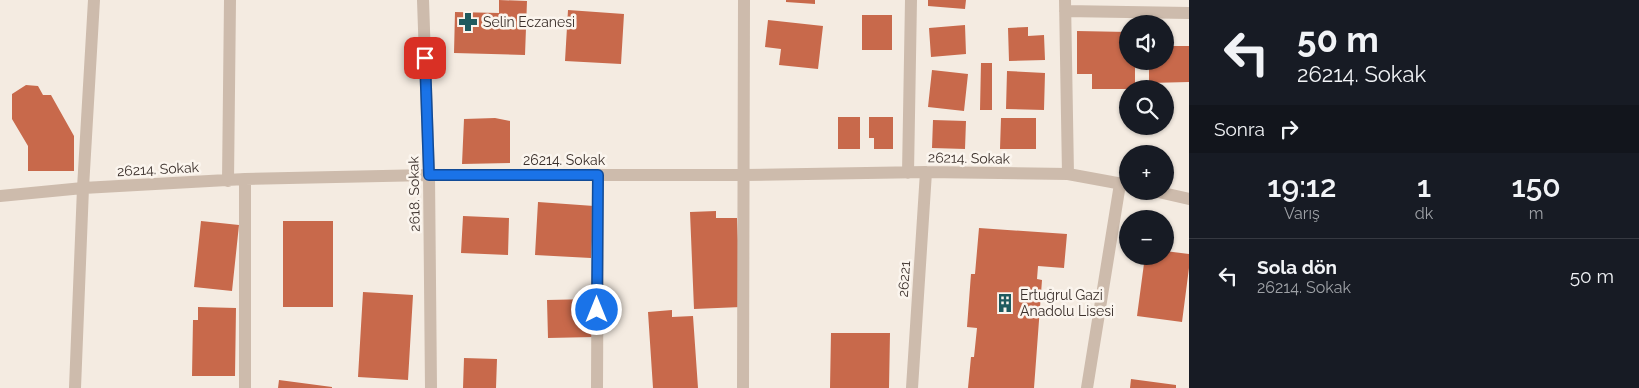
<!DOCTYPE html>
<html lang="tr">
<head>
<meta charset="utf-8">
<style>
  body { margin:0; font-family:Raleway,sans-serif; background:#242831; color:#f1f3f6; height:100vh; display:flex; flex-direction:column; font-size:19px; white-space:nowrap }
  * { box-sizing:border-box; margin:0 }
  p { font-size:16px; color:#9ea1a6 }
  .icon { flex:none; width:28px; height:28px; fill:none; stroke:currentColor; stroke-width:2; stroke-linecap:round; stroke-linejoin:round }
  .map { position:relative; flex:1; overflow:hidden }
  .side { display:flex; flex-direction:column; background:#171b24; width:450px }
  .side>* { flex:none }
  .banner { background:#171b24; color:#f1f3f6; overflow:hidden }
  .controls { position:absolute; left:1119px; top:15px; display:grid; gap:10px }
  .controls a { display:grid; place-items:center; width:55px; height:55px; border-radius:50%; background:#171b24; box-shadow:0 1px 4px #0004; font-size:25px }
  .pin { position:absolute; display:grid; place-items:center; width:42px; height:42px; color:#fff; margin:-21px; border-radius:10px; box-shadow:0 2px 8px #0006 }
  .me { position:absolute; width:55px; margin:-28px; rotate:0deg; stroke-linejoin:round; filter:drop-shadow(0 0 4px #0008) }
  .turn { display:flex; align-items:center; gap:18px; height:105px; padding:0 25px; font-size:22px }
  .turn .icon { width:65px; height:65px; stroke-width:2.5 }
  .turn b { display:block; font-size:35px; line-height:42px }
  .then { display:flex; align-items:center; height:48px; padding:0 25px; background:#0003; gap:10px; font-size:19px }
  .eta { display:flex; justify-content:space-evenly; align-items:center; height:85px; text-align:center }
  .eta b { font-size:30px; font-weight:600; line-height:35px }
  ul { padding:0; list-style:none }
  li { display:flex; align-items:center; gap:15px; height:75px; padding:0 25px; border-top:1px solid #363941 }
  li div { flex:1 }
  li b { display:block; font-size:19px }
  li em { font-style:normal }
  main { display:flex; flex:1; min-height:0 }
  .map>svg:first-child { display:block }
  .building { fill:#c8694b }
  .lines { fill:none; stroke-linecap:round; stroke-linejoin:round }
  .street { stroke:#cdbbac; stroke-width:12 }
  .route-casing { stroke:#114b97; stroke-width:12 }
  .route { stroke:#1a73e8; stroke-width:9 }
  .labels { text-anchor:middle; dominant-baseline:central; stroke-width:5; stroke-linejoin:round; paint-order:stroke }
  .poi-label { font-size:14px; fill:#3b302b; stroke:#fbf5ee; text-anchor:start }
  .street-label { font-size:14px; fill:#3b302b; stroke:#fbf5ee }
</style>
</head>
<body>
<main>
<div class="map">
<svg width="1189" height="388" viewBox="0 0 1189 388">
  <rect width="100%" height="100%" fill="#f4ebe1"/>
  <path class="building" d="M499,0l28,1 -2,54 -71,-2 1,-41 44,1z
    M786,0h29v4l-29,-2z
    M928,0h38l-1,9 -37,-3z
    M568,10l56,4 -3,50 -56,-3z
    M862,15h30v35h-30z
    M768,20l55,6 -5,43 -39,-4 2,-16 -16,-2z
    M965,25l1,29 -35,3 -2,-29z
    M1028,27v9l16,-1 1,25 -36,1 -1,-33z
    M1077,31l51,1v29h7v28h-43v-15h-15z
    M1165,46h24v36l-40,1v-22h16z
    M981,63h11v47h-12z
    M932,70l36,4 -4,37 -36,-4z
    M1007,71l38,2 -1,37 -38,-1z
    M26,85l12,1 5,9h8l23,41v35h-46v-25l-16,-27v-25z
    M838,117h22v32h-22z
    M869,117h24v32h-19v-11h-5z
    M495,118l15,3v42l-48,1 2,-45z
    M1001,118h35v31h-36z
    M933,120l33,1 -1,28 -33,-1z
    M538,202l56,4 -3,52 -56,-3z
    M716,211v7h21l4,89 -47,2 -4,-97z
    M463,216l46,2 -1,37 -47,-2z
    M201,221l38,4 -7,66 -38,-4z
    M283,221h50v86h-50z
    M979,228l88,6 -3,34 -26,-2 -1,13 5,1 -8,108h-66l3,-31h3l3,-29 -10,-1 4,-53h4z
    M1165,251l24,3v14l-7,54 -45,-6 8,-60h20z
    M363,292l50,3 -5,85 -50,-3z
    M593,299l1,38 -46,1 -1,-38z
    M198,307l38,1 -1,68h-43l1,-56h5z
    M672,310v7l21,-1 5,72h-45l-5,-76z
    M831,333h59l-1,55h-59z
    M464,358l33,1 -1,29h-33z
    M1131,379l45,6v3h-46z
    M279,380l53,7v1h-54z"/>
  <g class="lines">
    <path class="street" d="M423,0l6,175 2,213
      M1065,0l3,174
      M1065,11l124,2
      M908,173l3,-173
      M245,179v209
      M228,181l2,-181
      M1154,191l35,8
      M0,196l83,-8 162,-9 184,-4h315l182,-3 142,2 60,11
      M75,388l8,-200 11,-188
      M597,388l1,-213
      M743,388l1,-388
      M912,388l14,-216
      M1087,388l33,-204"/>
  </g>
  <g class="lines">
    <g class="route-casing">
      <path id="route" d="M425,58l4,117h169l-1,135"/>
    </g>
    <use href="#route" class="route"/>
  </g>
  <defs>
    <g id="pharmacy-bare" transform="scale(1.5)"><path d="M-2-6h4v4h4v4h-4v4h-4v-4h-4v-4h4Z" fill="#1f5a5e" stroke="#fbf5ee" stroke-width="2.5" paint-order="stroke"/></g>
    <g id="building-bare" transform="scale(1.5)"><path d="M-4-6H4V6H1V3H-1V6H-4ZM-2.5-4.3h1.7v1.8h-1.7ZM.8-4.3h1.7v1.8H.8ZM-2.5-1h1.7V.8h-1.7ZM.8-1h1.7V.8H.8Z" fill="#1f5a5e" stroke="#fbf5ee" stroke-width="2.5" paint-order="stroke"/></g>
  </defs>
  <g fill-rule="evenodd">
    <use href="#pharmacy-bare" x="468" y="22"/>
    <use href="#building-bare" x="1005" y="303"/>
  </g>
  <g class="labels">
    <g class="poi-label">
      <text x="483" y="22">Selin Eczanesi</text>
      <text x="1020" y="295">Ertuğrul Gazi<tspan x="1020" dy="16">Anadolu Lisesi</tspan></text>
    </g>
    <g class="street-label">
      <text transform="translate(969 158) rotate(1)">26214. Sokak</text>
      <text x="564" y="160">26214. Sokak</text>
      <text transform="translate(158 169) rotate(-3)">26214. Sokak</text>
      <text transform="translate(414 194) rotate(-91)">2618. Sokak</text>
      <text transform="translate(904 279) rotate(-86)">26221</text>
    </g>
  </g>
</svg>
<div class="controls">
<a><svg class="icon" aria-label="sound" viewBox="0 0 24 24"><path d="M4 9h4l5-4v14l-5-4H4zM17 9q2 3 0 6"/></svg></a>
<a><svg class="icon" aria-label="search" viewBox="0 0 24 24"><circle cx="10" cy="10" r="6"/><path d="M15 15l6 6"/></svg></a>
<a>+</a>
<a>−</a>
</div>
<div class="pin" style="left:425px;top:58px;background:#d93025"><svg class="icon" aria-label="arrive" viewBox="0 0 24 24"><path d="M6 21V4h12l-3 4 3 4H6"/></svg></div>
<svg class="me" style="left:597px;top:310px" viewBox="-20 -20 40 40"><circle r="17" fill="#1a73e8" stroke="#fff" stroke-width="3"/><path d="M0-11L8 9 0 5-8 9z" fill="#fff"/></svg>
</div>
<section class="side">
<div class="banner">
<div class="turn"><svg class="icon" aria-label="left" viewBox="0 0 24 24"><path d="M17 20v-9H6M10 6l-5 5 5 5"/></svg><div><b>50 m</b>26214. Sokak</div></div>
<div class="then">Sonra<svg class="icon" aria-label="right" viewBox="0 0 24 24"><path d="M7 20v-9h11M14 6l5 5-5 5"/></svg></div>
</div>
<div class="eta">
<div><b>19:12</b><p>Varış</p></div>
<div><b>1</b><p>dk</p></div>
<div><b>150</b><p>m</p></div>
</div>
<ul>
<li><svg class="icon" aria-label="left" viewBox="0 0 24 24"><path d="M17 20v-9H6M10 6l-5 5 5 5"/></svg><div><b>Sola dön</b><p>26214. Sokak</p></div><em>50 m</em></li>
</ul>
</section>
</main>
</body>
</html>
